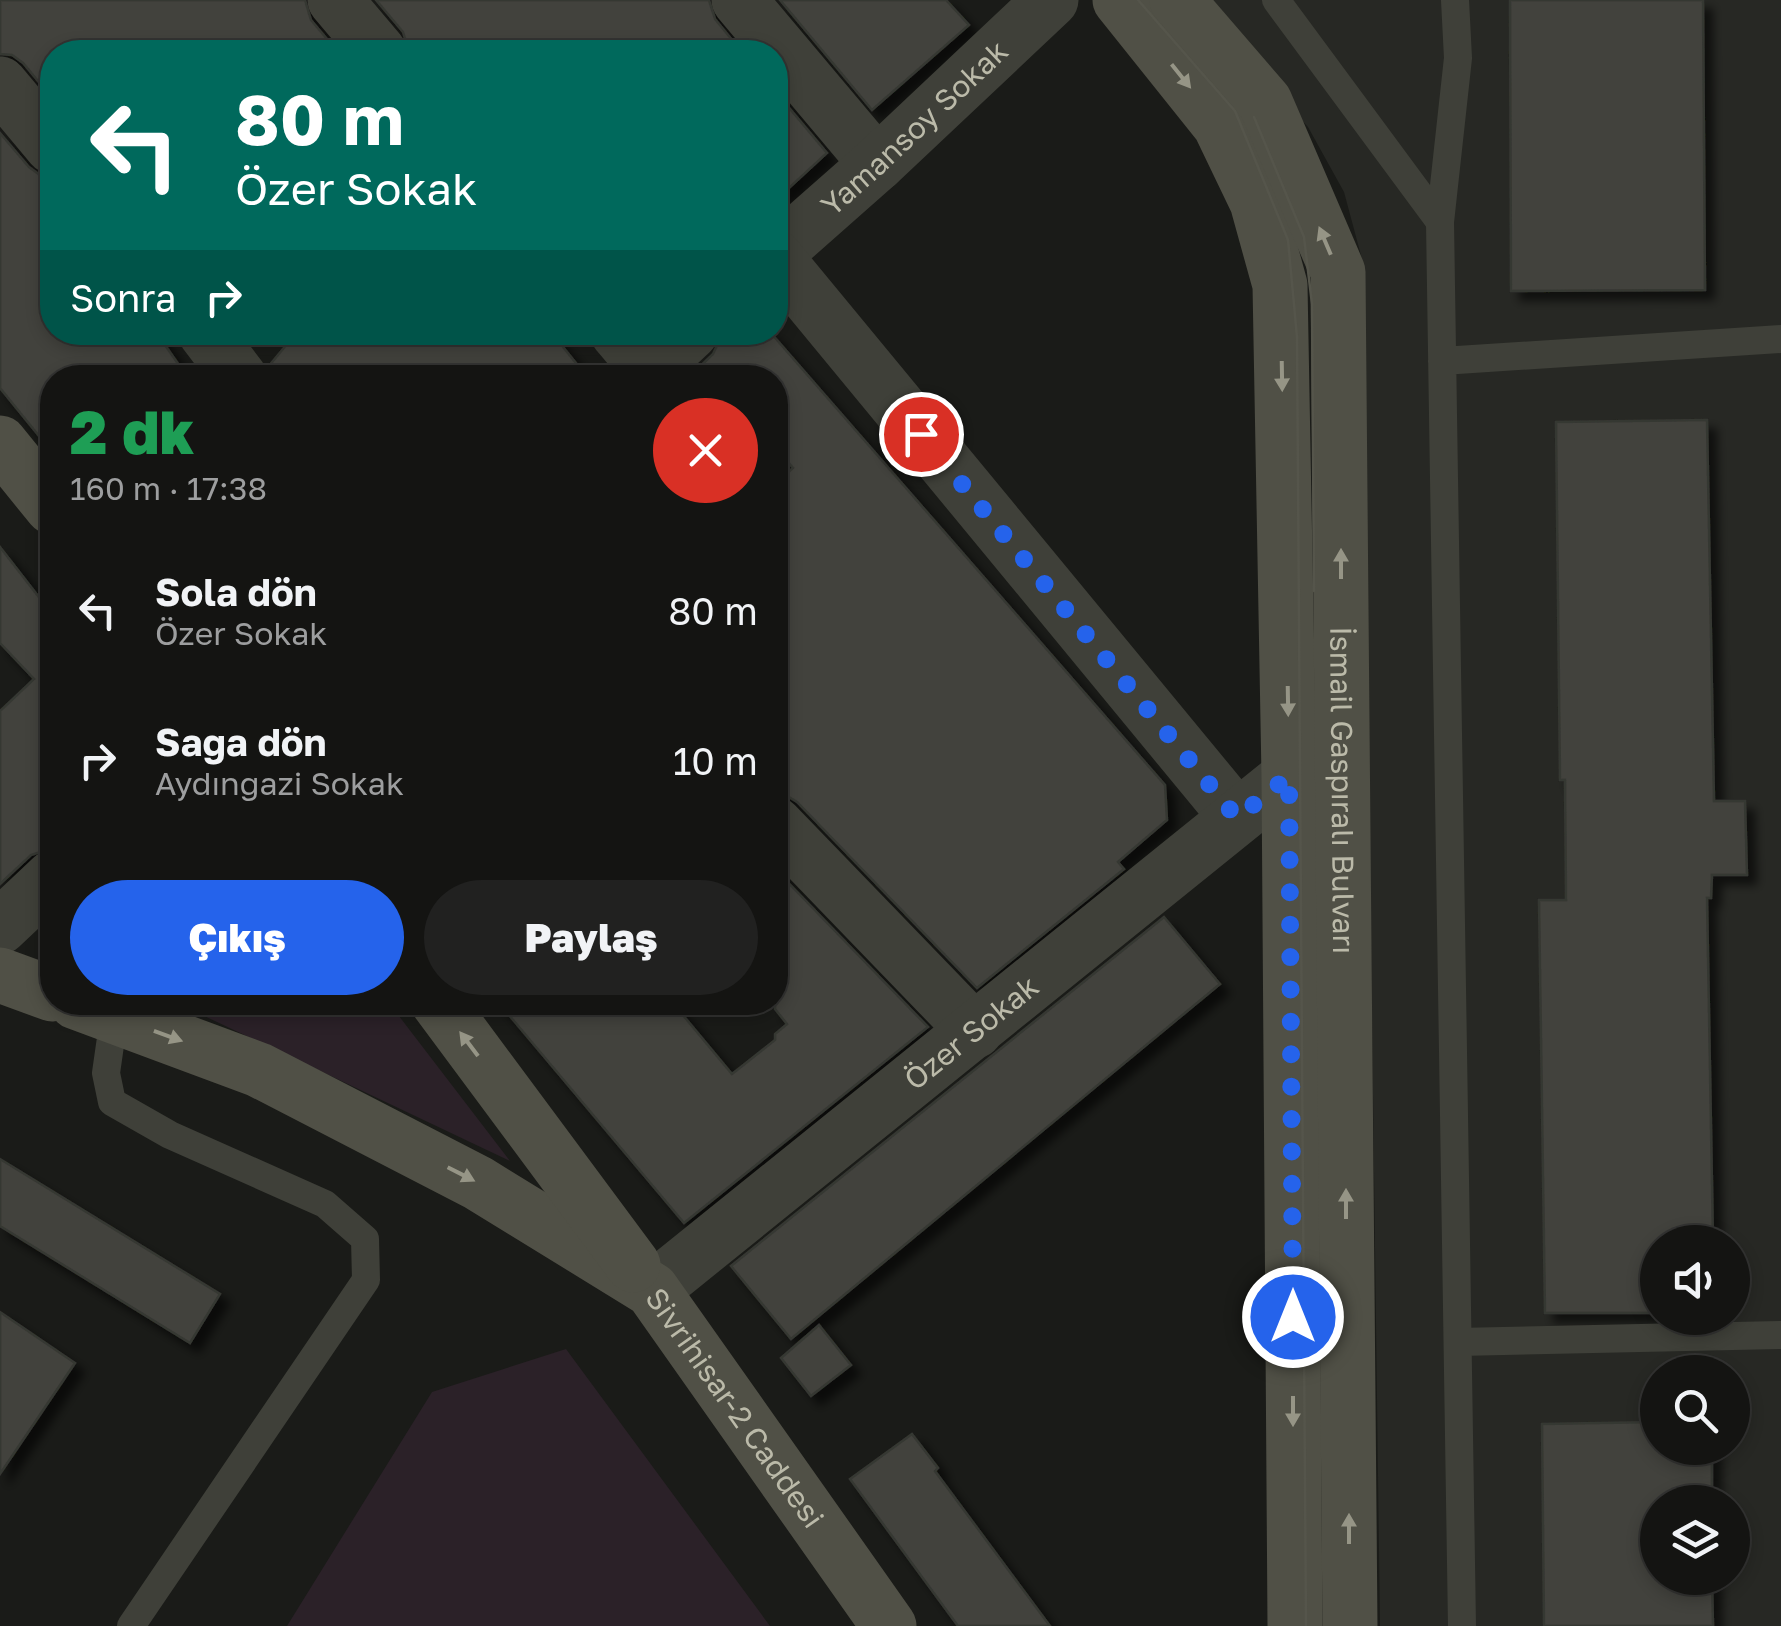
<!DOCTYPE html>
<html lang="tr">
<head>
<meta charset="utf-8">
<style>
  body { margin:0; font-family:"Golos Text",sans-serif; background:#212120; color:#f1f3f6; height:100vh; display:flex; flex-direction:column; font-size:38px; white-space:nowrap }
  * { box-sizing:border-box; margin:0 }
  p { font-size:32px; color:#9d9e9f }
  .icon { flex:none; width:55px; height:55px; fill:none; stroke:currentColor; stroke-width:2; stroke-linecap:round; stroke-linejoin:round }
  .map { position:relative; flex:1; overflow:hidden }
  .side { position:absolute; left:40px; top:365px; width:748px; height:650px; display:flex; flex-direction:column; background:#141412; border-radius:40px; box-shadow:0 5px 15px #0003,0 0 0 2px #333332 }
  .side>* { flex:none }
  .banner { position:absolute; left:40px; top:40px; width:748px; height:305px; border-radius:40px; box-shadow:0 5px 15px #0003,0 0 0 2px #333332; background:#00695c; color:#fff; overflow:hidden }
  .tools { position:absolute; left:1640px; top:1225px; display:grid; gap:20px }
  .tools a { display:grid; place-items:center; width:110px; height:110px; border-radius:50%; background:#141412; box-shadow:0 5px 15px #0003,0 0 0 2px #333332; font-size:50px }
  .pin { position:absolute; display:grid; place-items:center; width:85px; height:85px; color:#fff; margin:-42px; border:5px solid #fff; border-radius:50%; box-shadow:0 2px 10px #0007 }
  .me { position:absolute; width:110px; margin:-55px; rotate:0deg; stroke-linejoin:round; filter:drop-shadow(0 0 8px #0008) }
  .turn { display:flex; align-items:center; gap:35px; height:210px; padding:0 30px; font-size:45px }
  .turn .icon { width:130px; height:130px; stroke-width:2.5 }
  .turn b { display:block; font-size:70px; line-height:85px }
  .then { display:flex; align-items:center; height:95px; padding:0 30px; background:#0003; gap:20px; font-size:38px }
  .round { display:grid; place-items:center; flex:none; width:105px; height:105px; border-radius:52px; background:#212120 }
  .overview { display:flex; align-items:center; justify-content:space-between; height:170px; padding:0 30px }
  h1 { font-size:60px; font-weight:800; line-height:75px; color:#1e9e55 }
  .button { display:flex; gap:20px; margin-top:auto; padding:20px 30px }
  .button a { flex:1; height:115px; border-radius:60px; background:#2563eb; color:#fff; font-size:40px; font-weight:800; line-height:115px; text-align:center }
  .button a+a { background:#212120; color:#f1f3f6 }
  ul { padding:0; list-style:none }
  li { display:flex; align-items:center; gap:30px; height:150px; padding:0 30px }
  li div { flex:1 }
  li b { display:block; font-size:38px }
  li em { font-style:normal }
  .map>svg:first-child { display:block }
  .built { fill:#272824; fill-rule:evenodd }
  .green { fill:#2b2128 }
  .building { fill:#42423d; stroke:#363732; stroke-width:2.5; filter:url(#shadow) }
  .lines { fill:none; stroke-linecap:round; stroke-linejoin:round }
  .service { stroke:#3f4039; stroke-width:28 }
  .minor { stroke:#3f4039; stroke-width:55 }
  .secondary { stroke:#505046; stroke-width:55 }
  .tram { stroke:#55554b; stroke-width:2.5 }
  .oneway { fill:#969586 }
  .route { stroke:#2563eb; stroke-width:18; stroke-dasharray:0 32.4 }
  .labels { text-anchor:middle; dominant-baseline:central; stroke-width:9; stroke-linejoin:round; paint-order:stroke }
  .street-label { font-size:30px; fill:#bbbaa9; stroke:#151613 }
</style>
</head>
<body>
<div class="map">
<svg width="1781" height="1626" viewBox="0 0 1781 1626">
  <defs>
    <filter id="shadow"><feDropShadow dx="9" dy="9" stdDeviation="5" flood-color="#0009"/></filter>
  </defs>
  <rect width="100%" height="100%" fill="#1a1b18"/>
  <path class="built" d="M1194,0h587v1626h-401l-18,-1367 -18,-67 -36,-65zM1658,1242h74v76h-74zM1658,1372h74v76h-74zM1658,1502h74v76h-74z"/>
  <path class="green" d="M177,1003h212l121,158z
    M566,1349l204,277h-483l145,-234z"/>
  <path class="building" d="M0,0h305l6,20 27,32h-286v46l-29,-35 -11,-8 -12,-1z
    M376,0h333l6,19 27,33h-333l-6,-20z
    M780,0h166l23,25 -97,85z
    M1510,0h193l2,290 -194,1z
    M775,91l52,62 -52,48z
    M0,133l29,34 11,8 12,1v156h104l32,46h-136v74l-52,-64z
    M297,332h254l37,46h-317l-3,-11z
    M723,332h47l395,453 2,35 -49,42 6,7 -147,119 -180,-186 -13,-8h-9v-310l18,-16 -18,-21v-69h-87l25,-24z
    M1707,420l7,381h31l2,74h-35l-1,23h-4l6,344h-55v71h-113l-6,-413h27l-1,-120h-5l-4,-358z
    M0,547l52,67v234l-21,7 -31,29v-173l34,-32 -34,-36z
    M775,869l153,158 -244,196 -186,-221h174l60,72 43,-34v-6l12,-10 -12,-15z
    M1164,917l56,67 -429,355 -60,-73z
    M0,1159l220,135 -30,49 -190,-117z
    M0,1312l75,51 -75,111z
    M819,1325l32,40 -40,31 -30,-38z
    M1658,1422v26h54v54h-54v76h54l1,48h-169l-2,-202z
    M912,1434l26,34 -3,3 115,155h-92l-108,-147z"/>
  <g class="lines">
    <path class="service" d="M1276,0l164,222 22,1404
      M1440,222l18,-164 -3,-58
      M1442,361l339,-22
      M114,1017l-8,56 6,29 58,33 155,69 40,35 1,41 -235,346
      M1458,1342l323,-7"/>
    <g class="minor">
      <path d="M335,0l44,52"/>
      <path d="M739,0l138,164"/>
      <path d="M0,84l52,62"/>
      <path id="s1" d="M775,254l102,-90 174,-164"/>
      <path d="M775,257l462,560"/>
      <path d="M205,332l35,46"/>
      <path d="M617,332l33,39"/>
      <path d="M642,378l49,-46"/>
      <path d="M775,824l200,207"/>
      <path d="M0,927l52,-49"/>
      <path id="s2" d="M652,1290l637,-514"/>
    </g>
    <g class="secondary">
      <path d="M1120,0l100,125 37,77 23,83 9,491 6,850"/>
      <path id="s3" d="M1177,0l88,102 73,170 12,1354"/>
      <path d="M0,443l52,64"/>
      <path d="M0,975l52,19"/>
      <path id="s4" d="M76,1002l183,68 219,113 174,107 237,336"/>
      <path d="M438,1002l195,263"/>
    </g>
    <path class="tram" d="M1138,0l97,111 53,129 9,97 9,1289
      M1254,117l50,120 8,67 2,287"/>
  </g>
  <defs><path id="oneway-solid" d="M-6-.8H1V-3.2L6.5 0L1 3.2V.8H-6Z" transform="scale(2.5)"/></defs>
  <g class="oneway">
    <use href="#oneway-solid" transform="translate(1181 76) rotate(51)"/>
    <use href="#oneway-solid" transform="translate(1325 241) rotate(-113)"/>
    <use href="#oneway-solid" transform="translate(1282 376) rotate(89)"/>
    <use href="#oneway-solid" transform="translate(1341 564) rotate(-90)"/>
    <use href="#oneway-solid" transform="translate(1288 701) rotate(89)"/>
    <use href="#oneway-solid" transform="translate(168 1036) rotate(20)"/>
    <use href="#oneway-solid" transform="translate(469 1044) rotate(-127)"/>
    <use href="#oneway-solid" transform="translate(461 1174) rotate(27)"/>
    <use href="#oneway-solid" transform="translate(1346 1204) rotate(-90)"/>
    <use href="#oneway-solid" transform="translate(1293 1411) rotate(90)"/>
    <use href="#oneway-solid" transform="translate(1349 1529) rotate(-90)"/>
  </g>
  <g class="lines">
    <path class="route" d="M921,434l316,384 52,-42 4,541"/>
  </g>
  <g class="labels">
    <g class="street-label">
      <text stroke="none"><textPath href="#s1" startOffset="188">Yamansoy Sokak</textPath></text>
      <text stroke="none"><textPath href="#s3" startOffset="838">İsmail Gaspıralı Bulvarı</textPath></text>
      <text stroke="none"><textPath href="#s2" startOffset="410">Özer Sokak</textPath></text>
      <text stroke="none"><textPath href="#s4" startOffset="790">Sivrihisar-2 Caddesi</textPath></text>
    </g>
  </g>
</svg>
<div class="tools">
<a><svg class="icon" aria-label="sound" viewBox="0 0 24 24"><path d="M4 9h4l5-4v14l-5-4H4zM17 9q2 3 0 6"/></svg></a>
<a><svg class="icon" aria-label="search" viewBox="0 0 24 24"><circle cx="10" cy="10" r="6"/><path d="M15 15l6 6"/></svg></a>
<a><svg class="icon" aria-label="layers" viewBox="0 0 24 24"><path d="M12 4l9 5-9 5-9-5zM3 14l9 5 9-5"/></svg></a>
</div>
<div class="pin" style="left:921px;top:434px;background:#d93025"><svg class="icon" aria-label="arrive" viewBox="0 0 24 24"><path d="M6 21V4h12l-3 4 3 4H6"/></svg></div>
<svg class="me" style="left:1293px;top:1317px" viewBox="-20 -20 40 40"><circle r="17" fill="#2563eb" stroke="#fff" stroke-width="3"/><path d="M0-11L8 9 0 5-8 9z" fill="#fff"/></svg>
<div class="banner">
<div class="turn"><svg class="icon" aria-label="left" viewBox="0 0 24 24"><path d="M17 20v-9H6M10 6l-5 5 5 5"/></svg><div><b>80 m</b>Özer Sokak</div></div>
<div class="then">Sonra<svg class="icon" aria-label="right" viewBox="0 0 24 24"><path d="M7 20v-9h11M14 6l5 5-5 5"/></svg></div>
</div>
<section class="side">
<div class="overview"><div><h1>2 dk</h1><p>160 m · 17:38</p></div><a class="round" style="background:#d93025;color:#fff"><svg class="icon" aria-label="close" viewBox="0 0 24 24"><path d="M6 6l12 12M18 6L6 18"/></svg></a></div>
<ul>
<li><svg class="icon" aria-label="left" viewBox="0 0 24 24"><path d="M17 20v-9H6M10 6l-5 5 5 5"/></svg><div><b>Sola dön</b><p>Özer Sokak</p></div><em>80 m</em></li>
<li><svg class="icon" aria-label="right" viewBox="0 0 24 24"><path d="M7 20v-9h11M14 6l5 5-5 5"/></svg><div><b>Sağa dön</b><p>Aydıngazi Sokak</p></div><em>10 m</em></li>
</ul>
<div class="button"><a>Çıkış</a><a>Paylaş</a></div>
</section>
</div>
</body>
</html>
